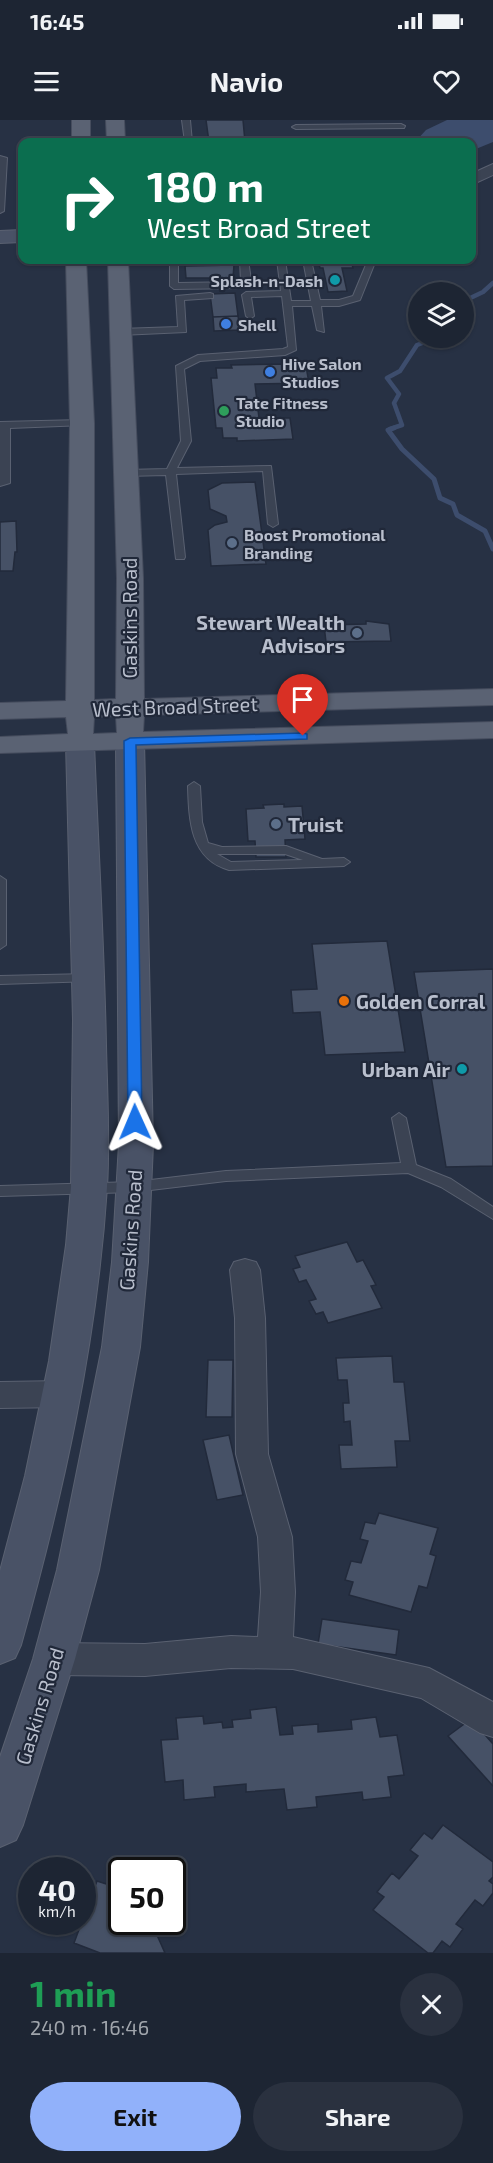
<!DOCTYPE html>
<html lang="en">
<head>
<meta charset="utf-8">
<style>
  body { margin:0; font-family:"Exo 2",sans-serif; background:#2a313f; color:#f1f3f6; height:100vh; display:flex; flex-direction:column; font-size:22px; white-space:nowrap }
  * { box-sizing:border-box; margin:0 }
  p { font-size:20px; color:#a0a5ac }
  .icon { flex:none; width:33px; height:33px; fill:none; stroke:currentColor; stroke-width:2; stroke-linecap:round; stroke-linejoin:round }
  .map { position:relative; height:1833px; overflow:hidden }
  .sheet { display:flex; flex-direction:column; background:#1d2533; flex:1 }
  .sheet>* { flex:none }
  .guide { position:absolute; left:18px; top:18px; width:458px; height:126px; border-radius:12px; box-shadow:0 2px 4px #0004,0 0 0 2px #3b424e; background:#0b6e4f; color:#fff; overflow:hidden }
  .tools { position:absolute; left:408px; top:162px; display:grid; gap:12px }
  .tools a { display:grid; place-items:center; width:66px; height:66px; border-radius:50%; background:#1d2533; box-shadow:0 2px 4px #0004,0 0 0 2px #3b424e; font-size:30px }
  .speed { position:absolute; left:18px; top:1737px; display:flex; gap:12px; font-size:30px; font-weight:700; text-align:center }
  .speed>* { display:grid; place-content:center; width:78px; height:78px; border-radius:50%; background:#1d2533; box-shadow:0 2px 4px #0004,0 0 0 2px #3b424e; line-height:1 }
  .speed small { font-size:15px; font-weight:400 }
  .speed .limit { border:3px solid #111; border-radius:9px; background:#fff; color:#111 }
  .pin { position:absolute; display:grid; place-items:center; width:51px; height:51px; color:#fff; margin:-62px -26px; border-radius:50% 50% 50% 0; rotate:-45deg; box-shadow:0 0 6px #0007 }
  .pin .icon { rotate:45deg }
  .me { position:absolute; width:66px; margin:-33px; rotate:359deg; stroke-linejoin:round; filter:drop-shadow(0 0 4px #0008) }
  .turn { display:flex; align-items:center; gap:21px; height:126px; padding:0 30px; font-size:27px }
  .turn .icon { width:78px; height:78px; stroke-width:2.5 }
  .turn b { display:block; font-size:42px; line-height:51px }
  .round { display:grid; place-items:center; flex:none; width:63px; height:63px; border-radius:32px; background:#2a313f }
  .overview { display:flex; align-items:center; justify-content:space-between; height:102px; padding:0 30px }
  h1 { font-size:36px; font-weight:700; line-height:45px; color:#1e9e55 }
  .action { display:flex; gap:12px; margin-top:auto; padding:12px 30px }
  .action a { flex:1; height:69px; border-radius:36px; background:#91b1fa; color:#111; font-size:24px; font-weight:700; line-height:69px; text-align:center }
  .action a+a { background:#2a313f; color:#f1f3f6 }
  .status { display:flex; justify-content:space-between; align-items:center; height:42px; padding:0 30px; background:#1d2533; direction:ltr }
  .status svg { height:16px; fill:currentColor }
  header { display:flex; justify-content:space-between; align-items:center; height:78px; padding:0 30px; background:#1d2533; font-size:27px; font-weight:700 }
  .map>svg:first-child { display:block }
  .water { fill:#3d4d6d }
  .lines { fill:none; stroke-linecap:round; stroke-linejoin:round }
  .stream-far1 { stroke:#3d4d6d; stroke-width:4.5 }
  .stream { stroke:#3d4d6d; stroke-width:5 }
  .building { fill:#465166; stroke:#222a3b; stroke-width:1.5 }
  .lane-casing { stroke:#5a6171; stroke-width:2 }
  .street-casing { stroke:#5a6171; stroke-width:2 }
  .secondary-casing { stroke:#5a6171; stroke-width:2 }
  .primary-casing { stroke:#454c5d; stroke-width:2 }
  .lane { fill:#3b4353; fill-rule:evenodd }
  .street { fill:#3b4353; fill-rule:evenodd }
  .secondary { fill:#495266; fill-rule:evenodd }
  .primary { fill:#5a6273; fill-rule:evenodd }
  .route { fill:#1a73e8; stroke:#114b97; stroke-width:1.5 }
  .culture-dot { fill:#0f9aa8; stroke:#202839; stroke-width:2 }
  .shop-dot { fill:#3f7fe0; stroke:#202839; stroke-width:2 }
  .leisure-dot { fill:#2e9e5b; stroke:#202839; stroke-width:2 }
  .service-dot { fill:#5c6f8a; stroke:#202839; stroke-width:2 }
  .food-dot { fill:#e8710a; stroke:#202839; stroke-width:2 }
  .labels { text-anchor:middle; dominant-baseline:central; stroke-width:4.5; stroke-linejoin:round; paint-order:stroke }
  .far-poi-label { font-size:16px; font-weight:bold; fill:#b9bfcd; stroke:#202839; text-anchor:start }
  .street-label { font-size:20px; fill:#b9bfcd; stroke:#202839 }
  .poi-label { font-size:20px; font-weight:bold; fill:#b9bfcd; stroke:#202839; text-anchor:end }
</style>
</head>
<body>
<div class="status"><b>16:45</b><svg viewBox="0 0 49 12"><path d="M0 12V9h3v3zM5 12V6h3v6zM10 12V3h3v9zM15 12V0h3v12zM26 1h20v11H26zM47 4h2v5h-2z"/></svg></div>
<header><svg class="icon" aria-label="menu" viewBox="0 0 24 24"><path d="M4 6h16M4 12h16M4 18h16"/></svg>Navio<svg class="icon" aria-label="heart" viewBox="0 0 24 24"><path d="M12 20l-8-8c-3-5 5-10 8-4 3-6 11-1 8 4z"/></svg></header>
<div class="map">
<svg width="493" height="1833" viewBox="0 0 493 1833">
  <rect width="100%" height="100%" fill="#273144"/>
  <path class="water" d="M447,0h46v22l-22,9v-9h-56l11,-12z"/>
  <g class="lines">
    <path class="stream-far1" d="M464,181l19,-9 10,-9
      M390,309l12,-4 -8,-22 5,-9 -12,-16 13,-7 17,-26 19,-7"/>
    <path class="stream" d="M394,308l-6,2 14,19 32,30 6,19 13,6 4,11 28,16 8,18"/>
  </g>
  <path class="building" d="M206,0h37l2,22h-36z
    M318,140h33l2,8h-11l5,23 -19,1 -5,-24h-3z
    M234,145l-1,13h-47l-1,-12z
    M235,173l3,23 -25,1 -3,-23z
    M238,196l2,14 -26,1 -1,-14z
    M290,244v2h16l3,17 -54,1 4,34h31l3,21 -56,2v-3h-14l-1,-10h-6l-5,-50h6l-1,-10h16l-1,-3z
    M255,362l11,82 -55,2 -3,-36 7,-5 12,-3 -1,-6 -16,-7 -2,-19 14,-7z
    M16,401l1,31h-2l-2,19h-13v-49z
    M366,501l23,3 2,17 -65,1 -2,-17 42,-1z
    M284,684v3l18,-1 3,33 -20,1 1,17h-30l-1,-16h-7l-2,-32 18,-1 -1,-3z
    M387,821l18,111 -80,3 -5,-43 -27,1 -2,-23 26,-1 -5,-45z
    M493,849v197l-47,1 -32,-195z
    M347,1122l10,20 6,-2 13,25 -5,1 11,22 -54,15 -5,-11 -7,2 -7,-13 7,-2 -10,-19 -7,2 -6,-13 7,-2 -5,-11z
    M392,1236l2,26h10l6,59h-15l2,26 -56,2 -2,-24h13l-2,-24 -6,1 -1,-19h6l-2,-23h-9l-2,-22z
    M208,1240h25l-1,57h-26z
    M229,1315l14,60 -26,5 -14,-60z
    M379,1393l59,15 -8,26 6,2 -9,32 -8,-2 -8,26 -62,-17 4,-13 -8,-2 6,-19 10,2 7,-22 -8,-2 5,-17 10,2z
    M322,1499l77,11 -3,25 -78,-11z
    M276,1587l4,28 13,-1 -1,-8 26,-2v8l34,-3 -1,-9 25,-3 4,20 17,-2 7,40 -16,2 3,20 -28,3 -1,-8 -46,5 1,10 -30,3 -3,-21 -38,3v-8l-32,3 1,10 -31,3 -1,-20 -18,2 -4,-42 17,-1 -2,-21 27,-2 1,8 18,-2 1,6 10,-1 -1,-7 19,-2 -1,-8z
    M471,1599l22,25v42l-45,-50z
    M443,1705l50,37v15l-4,4 4,3v9l-10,13 -8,-6 -19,24 7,5 -13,18 -8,-6 -9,12h-5l-55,-43 11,-13 -7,-5 15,-19 7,6 19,-23 -8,-6 14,-17 8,6z
    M97,1761l25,8v33h50l2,3 -17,10 8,18h-65l-26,-10z"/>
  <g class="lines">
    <g class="lane-casing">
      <path id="lane" d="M182,0h8l2,22h-7z
        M401,4l4,2 -1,2 -108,1 -4,-2 4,-2z
        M383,18v4h-3l-85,-1 4,-2z
        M0,36l7,2 -3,53 -4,2z
        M170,140h8v23l63,-1 -1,-22h8l3,20 -7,8 -70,1 -4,-3z
        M277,140h8l6,41h20l-8,-41h8l9,40h19l14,-4 15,-36h8l-16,40 -21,6h-18l3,26 -7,-2 -5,-24h-20l4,44 -11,5 -85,6 -16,8 7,72 -14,27 94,-2 7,58 -5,3 -5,-3 -5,-53 -87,3 9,83 -1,2h-8l-10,-84 -40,1 -5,-3 5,-3 41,-1 14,-28 -5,-75 22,-11 85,-6 5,-2 -6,-51 -31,1 3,19 -4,3 -4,-3 -4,-21 4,-3 35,-1z
        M210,173l3,1v4l-29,2 2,32 -66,3 -4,-3 4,-3 58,-2 -2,-31z
        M82,300l5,3 -2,2 -75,3v55l-10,3v-64z
        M194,662l6,4 2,36 6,21 14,4 64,-1 36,13 22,-1 6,4 -6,4 -115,4c-39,-11 -40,-50 -41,-84zM217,734h68l18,6 -72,2z
        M0,756l6,4v65l-6,4z
        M89,854l7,4 -2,3 -94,3v-8z
        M399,993l7,5 10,47 35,14 42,28v12l-52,-32 -33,-14 -182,8 -92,11 -134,4v-10l134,-4 92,-11 175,-8 -9,-45z"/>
    </g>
    <g class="street-casing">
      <path id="street" d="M493,44v11l-22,10v-11z
        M245,1139l11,3 4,8 5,48 3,136 24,83 3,55 -2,45 136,31 64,34v35l-13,-4 -59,-35 -128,-29 -62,-1 -86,8 -91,-1 -12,-5 -6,-11 6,-11 12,-5 91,1 86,-8 27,1 3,-45 -3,-55 -22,-83 -1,-136 -5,-48 4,-8z
        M63,1261l11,4 5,9 -5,9 -11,4 -63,1v-26z"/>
    </g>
    <g class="secondary-casing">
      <path id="secondary" d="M22,110v12l-22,1v-12z
        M130,613l10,2 4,6 9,403 -5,118 -8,85 -41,223 -24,89 -52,166 -7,15 -16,7v-90l33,-98 24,-89 45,-223 10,-85 7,-118 -3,-403 4,-6z
        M80,615l10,2 4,6c4,101 10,201 12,302 1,47 4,95 1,142 -10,156 -44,308 -86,458l-6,13 -15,6v-93l25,-95 24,-115 17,-116 5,-58 2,-167 -7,-277 4,-6z"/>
    </g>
    <g class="primary-casing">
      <path id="primary" d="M72,0h18v22h-18z
        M106,0h18l1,22h-18z
        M66,140h20l8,163v277l22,-1 1,-121 -9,-318h20l15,318 1,121 349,-10v16l-349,10 -1,17 350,-10v16l-493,15v-16l68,-3 -2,-17 -66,2v-16l66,-2 4,-278zM116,596l1,17 -24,1 1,-17z"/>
    </g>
    <use href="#lane" class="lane"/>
    <use href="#street" class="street"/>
    <use href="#secondary" class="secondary"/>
    <use href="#primary" class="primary"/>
  </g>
  <path class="route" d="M303,613l4,1v5l-171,6 6,377 -7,5 -5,-1 -2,-4 -4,-381 6,-3z"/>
  <g class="culture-dot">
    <circle cx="335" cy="160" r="6"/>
    <circle cx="462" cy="949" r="6"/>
  </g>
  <g class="shop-dot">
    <circle cx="226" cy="204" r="6"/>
    <circle cx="270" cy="252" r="6"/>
  </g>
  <circle class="leisure-dot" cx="224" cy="291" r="6"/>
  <g class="service-dot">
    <circle cx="232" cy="423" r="6"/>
    <circle cx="357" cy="513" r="6"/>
    <circle cx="276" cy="704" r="6"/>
  </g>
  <circle class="food-dot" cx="344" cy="881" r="6"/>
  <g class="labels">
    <g class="far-poi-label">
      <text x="323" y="160" text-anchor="end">Splash-n-Dash</text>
      <text x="238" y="204">Shell</text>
      <text x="282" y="243">Hive Salon<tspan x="282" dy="18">Studios</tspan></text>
      <text x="236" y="282">Tate Fitness<tspan x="236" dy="18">Studio</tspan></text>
      <text x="244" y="414">Boost Promotional<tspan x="244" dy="18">Branding</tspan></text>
    </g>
    <g class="street-label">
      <text transform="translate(129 498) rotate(-90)">Gaskins Road</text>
      <text transform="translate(175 586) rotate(-2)">West Broad Street</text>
      <text transform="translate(130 1110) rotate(-86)">Gaskins Road</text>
      <text transform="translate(39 1586) rotate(-73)">Gaskins Road</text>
    </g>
    <g class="poi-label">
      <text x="345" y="502">Stewart Wealth<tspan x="345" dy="23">Advisors</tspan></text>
      <text x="288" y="704" text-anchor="start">Truist</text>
      <text x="356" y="881" text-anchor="start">Golden Corral</text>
      <text x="450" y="949">Urban Air</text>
    </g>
  </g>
</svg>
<div class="tools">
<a><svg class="icon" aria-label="layers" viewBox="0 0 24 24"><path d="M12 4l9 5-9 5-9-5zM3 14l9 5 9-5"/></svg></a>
</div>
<div class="speed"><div>40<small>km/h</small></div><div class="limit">50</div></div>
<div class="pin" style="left:303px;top:616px;background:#d93025"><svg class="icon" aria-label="arrive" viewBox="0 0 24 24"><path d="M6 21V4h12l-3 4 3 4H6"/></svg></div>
<svg class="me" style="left:135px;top:1002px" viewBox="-20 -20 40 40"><path d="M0-17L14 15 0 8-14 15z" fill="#1a73e8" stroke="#fff" stroke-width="4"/></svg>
<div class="guide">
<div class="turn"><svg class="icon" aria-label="right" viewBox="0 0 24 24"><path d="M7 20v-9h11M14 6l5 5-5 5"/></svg><div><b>180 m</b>West Broad Street</div></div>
</div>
</div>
<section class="sheet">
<div class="overview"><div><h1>1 min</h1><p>240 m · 16:46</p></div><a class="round"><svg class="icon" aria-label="close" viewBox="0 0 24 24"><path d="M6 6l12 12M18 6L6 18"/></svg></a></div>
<div class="action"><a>Exit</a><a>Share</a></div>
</section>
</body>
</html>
